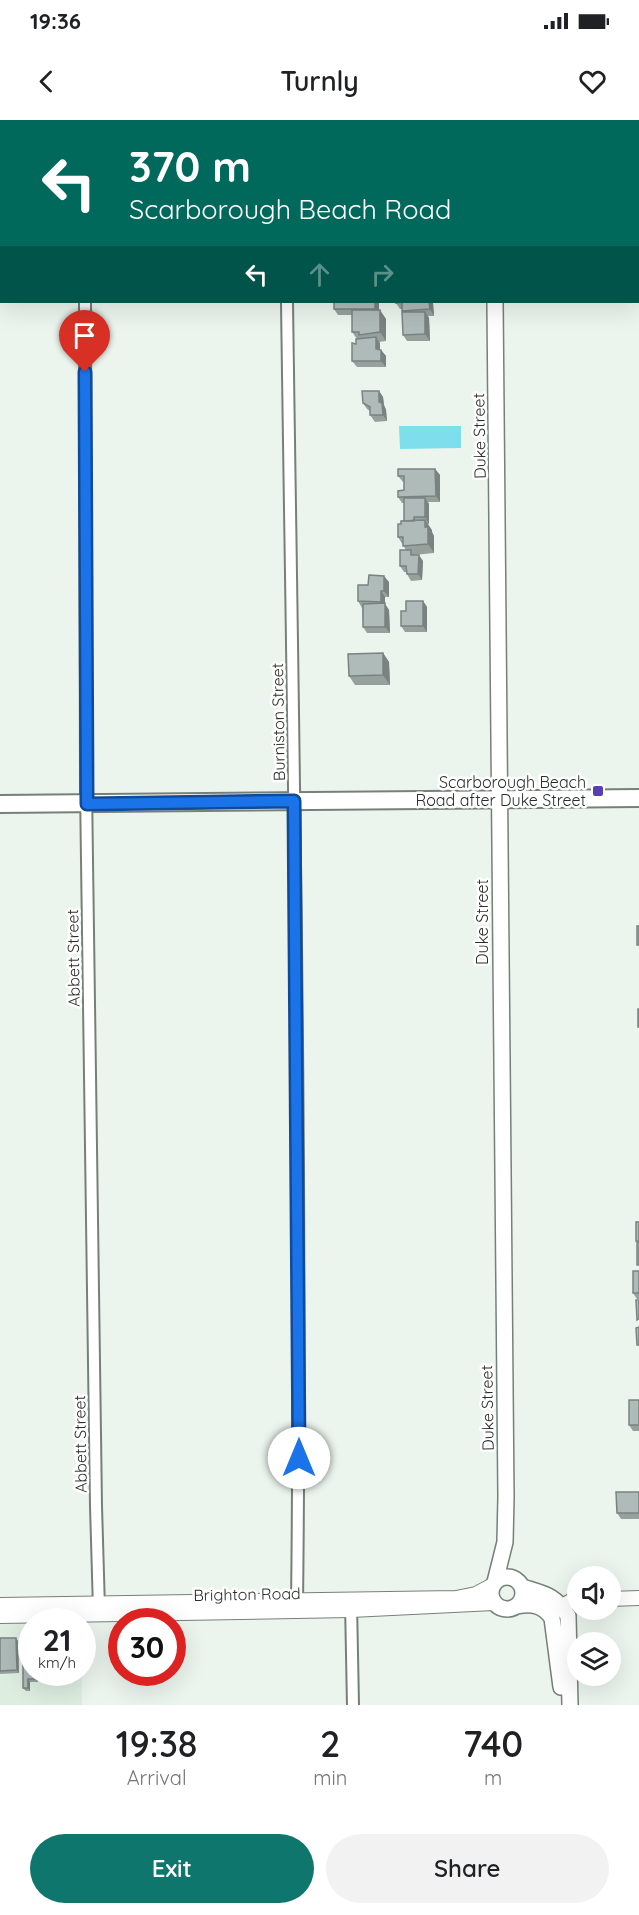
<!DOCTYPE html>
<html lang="en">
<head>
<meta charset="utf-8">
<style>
  body { margin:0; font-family:Quicksand,sans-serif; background:#f2f2f2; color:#202124; height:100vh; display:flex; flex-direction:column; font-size:22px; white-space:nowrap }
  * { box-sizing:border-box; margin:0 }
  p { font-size:20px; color:#757577 }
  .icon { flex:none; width:33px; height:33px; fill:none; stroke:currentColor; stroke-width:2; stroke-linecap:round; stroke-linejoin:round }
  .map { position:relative; height:1585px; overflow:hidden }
  .drawer { display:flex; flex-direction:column; background:#fff; flex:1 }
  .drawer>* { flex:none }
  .hud { position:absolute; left:0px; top:0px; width:639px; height:183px; box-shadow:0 6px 24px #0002; background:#00695c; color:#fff; overflow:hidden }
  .controls { position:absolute; left:567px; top:1446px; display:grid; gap:12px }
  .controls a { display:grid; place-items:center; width:54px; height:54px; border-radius:50%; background:#fff; box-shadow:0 6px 24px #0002; font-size:30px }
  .speed { position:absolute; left:18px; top:1488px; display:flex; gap:12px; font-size:30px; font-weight:700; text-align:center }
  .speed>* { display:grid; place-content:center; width:78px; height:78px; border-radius:50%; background:#fff; box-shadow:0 6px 24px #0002; line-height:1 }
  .speed small { font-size:15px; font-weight:400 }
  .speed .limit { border:9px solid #d22; background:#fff; color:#111 }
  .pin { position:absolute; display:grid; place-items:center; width:51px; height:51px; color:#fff; margin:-62px -26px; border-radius:50% 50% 50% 0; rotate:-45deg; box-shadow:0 0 6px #0007 }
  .pin .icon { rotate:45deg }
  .me { position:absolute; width:66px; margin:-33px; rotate:0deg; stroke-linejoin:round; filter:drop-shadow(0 0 4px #0008) }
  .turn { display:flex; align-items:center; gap:21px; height:126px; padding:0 30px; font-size:27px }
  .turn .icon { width:78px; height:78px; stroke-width:2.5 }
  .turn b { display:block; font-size:42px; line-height:51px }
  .lanes { display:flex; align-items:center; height:57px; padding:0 30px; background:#0003; justify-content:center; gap:30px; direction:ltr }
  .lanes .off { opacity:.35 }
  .eta { display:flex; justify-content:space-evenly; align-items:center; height:102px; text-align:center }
  .eta b { font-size:36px; font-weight:600; line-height:42px }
  .primary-button { display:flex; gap:12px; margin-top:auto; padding:12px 30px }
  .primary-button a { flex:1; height:69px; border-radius:36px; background:#0f766e; color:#fff; font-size:24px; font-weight:600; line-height:69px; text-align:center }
  .primary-button a+a { background:#f2f2f2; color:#202124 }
  .status { display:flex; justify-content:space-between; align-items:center; height:42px; padding:0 30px; background:#fff; direction:ltr }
  .status svg { height:16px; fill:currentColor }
  header { display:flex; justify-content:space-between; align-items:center; height:78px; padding:0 30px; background:#fff; font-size:27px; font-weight:600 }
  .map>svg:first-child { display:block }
  .built { fill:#ddeee1 }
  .water { fill:#7fdeec }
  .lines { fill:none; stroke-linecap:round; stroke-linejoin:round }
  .minor-casing { stroke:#768079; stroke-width:14 }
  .tertiary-casing { stroke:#768079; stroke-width:16 }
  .secondary-casing { stroke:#768079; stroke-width:18 }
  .primary-casing { stroke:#768079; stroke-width:20 }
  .minor { stroke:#fff; stroke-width:10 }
  .tertiary { stroke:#fff; stroke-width:14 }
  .secondary { stroke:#fff; stroke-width:15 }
  .primary { stroke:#fff; stroke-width:16 }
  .wall { fill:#96a19e }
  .shaded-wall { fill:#7a8381 }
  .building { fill:#aebbb8; stroke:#7a8381; stroke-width:1.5 }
  .route-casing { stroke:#114b97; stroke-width:15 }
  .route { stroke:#1a73e8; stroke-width:10 }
  .poi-dot { fill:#573eb6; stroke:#fff; stroke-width:2 }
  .labels { text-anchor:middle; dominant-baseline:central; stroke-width:5; stroke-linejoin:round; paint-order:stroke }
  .street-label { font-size:16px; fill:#2a2e2b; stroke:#fff }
  .poi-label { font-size:16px; fill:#2a2e2b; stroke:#fff; text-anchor:end }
</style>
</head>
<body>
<div class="status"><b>19:36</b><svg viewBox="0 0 49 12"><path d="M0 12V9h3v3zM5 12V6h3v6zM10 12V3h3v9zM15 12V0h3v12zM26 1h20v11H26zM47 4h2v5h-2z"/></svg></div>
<header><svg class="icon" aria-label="back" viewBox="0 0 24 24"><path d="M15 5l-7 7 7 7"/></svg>Turnly<svg class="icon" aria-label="heart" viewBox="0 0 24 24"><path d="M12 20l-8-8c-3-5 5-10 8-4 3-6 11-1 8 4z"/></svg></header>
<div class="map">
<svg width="639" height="1585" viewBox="0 0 639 1585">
  <rect width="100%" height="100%" fill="#ebf5ee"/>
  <path class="built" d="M81,1500v2h-49v50l50,1v32h-82v-84z"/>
  <path class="water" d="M399,306h62v22l-61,1z"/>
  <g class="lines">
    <g class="minor-casing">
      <path id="minor" d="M83,0v2
        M285,0v2
        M638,49h1
        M0,54h2
        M85,182l1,486 10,718 3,103
        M287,182c6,434 15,869 10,1304
        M351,1483l2,102"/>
    </g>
    <g class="tertiary-casing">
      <path id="tertiary" d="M610,1479l29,-1
        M0,1485l456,-7 20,-4 15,-8
        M562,1486l16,-9
        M0,1496l351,-6 143,-7"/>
    </g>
    <g class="secondary-casing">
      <path id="secondary" d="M494,0v2
        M491 1473a16 16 0 1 1 32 0a16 16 0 1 1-32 0Z
        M495,1462l10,-40 1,-45 -11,-1195
        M522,1467c22,7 34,8 46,29l2,89
        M517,1486c15,-3 26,-1 35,12l9,69"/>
    </g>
    <g class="primary-casing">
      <path id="primary" d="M0,684l639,-6"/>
    </g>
    <use href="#minor" class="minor"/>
    <use href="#tertiary" class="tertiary"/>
    <use href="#secondary" class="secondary"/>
    <use href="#primary" class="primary"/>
  </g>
  <path class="wall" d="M306,0h75v2h-75z
    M379,182v8l7,9v22l-7,1 1,8h1l5,6v11h-29l-5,-6 5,-22 -5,-7v-17h-14l-4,-6z
    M396,183h37l1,13h-6l1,2 1,23h-23l-4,-6v-23l-1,-3h-2z
    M379,271l4,6 1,8 2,5 1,11 -12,1 -5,-7v-4l-3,-2 -4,-6z
    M435,349l5,6v27h-12l1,2v20h-1l6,12v17l-20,2 9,6 -1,19 -11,1 -4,-7 -1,-2h-2l-4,-6 6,-16 -8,-13 3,-13 3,-3v-18h-2l-4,-6 6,-7v-8h-1l-5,-6z
    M389,462v15h-4v7l4,6 1,23h-23l-4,-6 -1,-19 -4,-7 10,-16z
    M423,481l4,6v25h-22l-4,-6 5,-15z
    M383,533l6,9 1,23h-35l-6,-9z
    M639,1151v28h-2l-4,-6z
    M639,1280v31h-6l-4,-6z
    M639,1372v27h-18l-4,-6z
    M0,1518l18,3 1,32 -19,1z
    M32,1552h29v5h-23v5h-8v9h-4l-3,-3z"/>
  <path class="shaded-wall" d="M375,182h4v13l-4,-6z
    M429,182h4v1l1,13 -4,-7z
    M380,190l6,9v22l-6,-9z
    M425,192l4,6 1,23 -5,-7z
    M376,217l4,6v13l-4,-7z
    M381,230l5,6v11l-5,-6z
    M379,271l4,6 1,8 2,5 1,11 -4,-6 -4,-13z
    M435,349l5,6v27l-4,-6z
    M425,378l4,6v20l-4,-7z
    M425,400l7,10v2l2,4v17l-6,-9z
    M419,435l4,6 -1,19 -4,-6z
    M384,456l5,6v15l-5,-6z
    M381,471l4,6v7l4,6 1,23 -5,-6v-20l-4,-5z
    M423,481l4,6v25l-4,-6z
    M383,533l6,9 1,23 -7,-10z
    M16,1518l2,3 1,32 -2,-3z
    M28,1559l2,3v9l-2,-3z"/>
  <path class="building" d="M306,0h22v2h-22z
    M331,0h22v2h-22z
    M366,0h12v2h-12z
    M334,182h41v7h-41z
    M396,182h33l1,7 -28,2v-9l-6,1z
    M352,190h28v22l-21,3v-3h-7z
    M402,192h23v22l-22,1z
    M376,217v12l5,1v11h-29v-18l4,1v-5z
    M362,271h17v11l3,1 1,12h-13v-8l-7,-4z
    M398,349h37l1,27 -38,1v-6l6,-1v-14h-6z
    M404,378h21v19h-11v4h-10z
    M425,400v7h3v17l-25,2v-9h-5v-13h3v-3z
    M400,430h11v5h8l-1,19h-11l-1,-8h-6z
    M369,455l15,1v15h-3v11l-23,-1v-16h10z
    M406,481h17v25h-22v-15h5z
    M385,483v24h-22v-23z
    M383,533v22l-34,1 -1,-22z
    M637,806h2v19h-2z
    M638,889h1v18h-1z
    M636,1102h3v19h-3z
    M637,1122h2v23h-2z
    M633,1151h6v22h-6z
    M636,1180h3v19l-2,1z
    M639,1207v18h-2l-1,-17z
    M629,1280h10v25h-10z
    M616,1372h23v21h-22z
    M0,1518h16l1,32 -17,1z
    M23,1519h9v33h27v2h-23v5h-8v9h-5z"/>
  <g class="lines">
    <g class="route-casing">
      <path id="route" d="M85,252l2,432 207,-3 5,657"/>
    </g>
    <use href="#route" class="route"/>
  </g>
  <rect class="poi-dot" x="592" y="665" width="12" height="12" rx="3"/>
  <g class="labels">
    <g class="street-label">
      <text transform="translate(479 316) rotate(-91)">Duke Street</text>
      <text transform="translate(278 602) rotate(-91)">Burniston Street</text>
      <text transform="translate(482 802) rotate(-90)">Duke Street</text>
      <text transform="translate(73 838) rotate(-91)">Abbett Street</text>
      <text transform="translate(487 1288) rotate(-91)">Duke Street</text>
      <text transform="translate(80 1324) rotate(-91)">Abbett Street</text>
      <text transform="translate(247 1474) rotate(-1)">Brighton Road</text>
    </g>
    <g class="poi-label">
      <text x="586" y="662">Scarborough Beach<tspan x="586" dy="18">Road after Duke Street</tspan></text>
    </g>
  </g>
</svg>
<div class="controls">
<a><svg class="icon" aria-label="sound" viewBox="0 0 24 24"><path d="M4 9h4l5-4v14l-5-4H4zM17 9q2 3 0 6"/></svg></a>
<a><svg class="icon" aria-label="layers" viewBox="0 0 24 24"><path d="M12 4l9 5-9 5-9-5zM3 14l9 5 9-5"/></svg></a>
</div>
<div class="speed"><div>21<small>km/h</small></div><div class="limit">30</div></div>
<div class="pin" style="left:85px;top:252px;background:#d93025"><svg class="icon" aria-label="arrive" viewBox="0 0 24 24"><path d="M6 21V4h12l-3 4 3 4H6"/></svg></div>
<svg class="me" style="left:299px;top:1338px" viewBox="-20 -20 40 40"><circle r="19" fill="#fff"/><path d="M0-13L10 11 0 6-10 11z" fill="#1a73e8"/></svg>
<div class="hud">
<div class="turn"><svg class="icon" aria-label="left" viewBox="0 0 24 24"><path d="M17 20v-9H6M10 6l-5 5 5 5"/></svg><div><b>370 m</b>Scarborough Beach Road</div></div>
<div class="lanes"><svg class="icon" aria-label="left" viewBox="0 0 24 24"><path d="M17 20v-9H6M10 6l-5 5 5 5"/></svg><svg class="icon off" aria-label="ahead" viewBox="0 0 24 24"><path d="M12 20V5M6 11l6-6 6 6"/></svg><svg class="icon off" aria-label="right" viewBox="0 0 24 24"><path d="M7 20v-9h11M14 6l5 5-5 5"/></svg></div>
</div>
</div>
<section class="drawer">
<div class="eta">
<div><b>19:38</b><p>Arrival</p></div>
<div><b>2</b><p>min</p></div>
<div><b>740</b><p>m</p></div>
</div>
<div class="primary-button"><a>Exit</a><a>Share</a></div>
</section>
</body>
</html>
